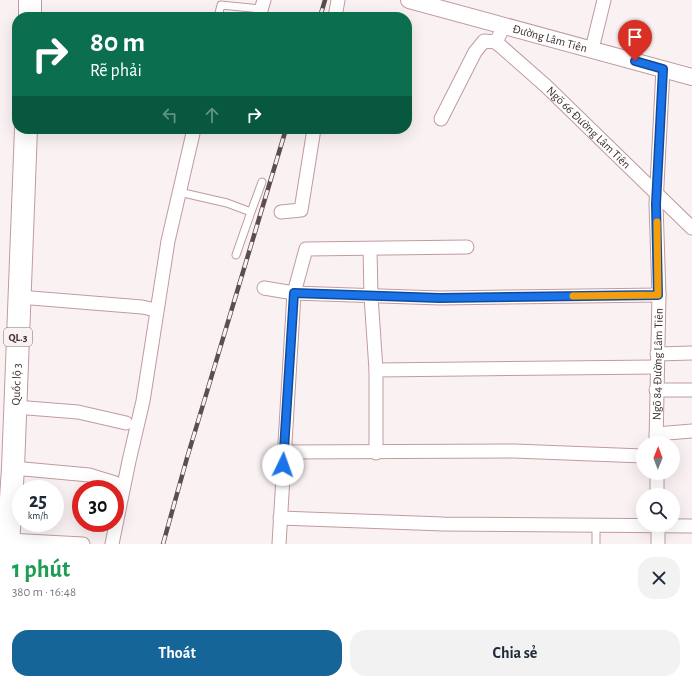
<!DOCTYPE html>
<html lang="vi">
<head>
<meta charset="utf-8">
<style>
  body { margin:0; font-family:"Alegreya Sans",sans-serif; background:#f2f2f3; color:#1f2937; height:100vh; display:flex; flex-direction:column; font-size:15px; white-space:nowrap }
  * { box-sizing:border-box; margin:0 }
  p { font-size:13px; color:#747a83 }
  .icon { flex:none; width:22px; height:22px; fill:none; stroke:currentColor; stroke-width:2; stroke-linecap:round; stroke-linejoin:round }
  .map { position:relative; height:544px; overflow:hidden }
  .sheet { display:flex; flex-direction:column; background:#fff; flex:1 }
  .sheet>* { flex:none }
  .guide { position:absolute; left:12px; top:12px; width:400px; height:122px; border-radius:16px; box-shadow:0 4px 16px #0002; background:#0b6e4f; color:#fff; overflow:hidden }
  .needle { width:26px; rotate:1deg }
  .controls { position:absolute; left:636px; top:436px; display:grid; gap:8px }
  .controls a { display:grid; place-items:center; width:44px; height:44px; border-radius:50%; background:#fff; box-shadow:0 4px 16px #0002; font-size:20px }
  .speed { position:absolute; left:12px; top:480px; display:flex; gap:8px; font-size:20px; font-weight:700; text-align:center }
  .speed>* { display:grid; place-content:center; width:52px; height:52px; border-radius:50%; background:#fff; box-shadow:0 4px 16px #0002; line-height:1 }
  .speed small { font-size:10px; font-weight:400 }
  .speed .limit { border:6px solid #d22; background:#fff; color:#111 }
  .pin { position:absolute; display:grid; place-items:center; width:34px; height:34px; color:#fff; margin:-41px -17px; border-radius:50% 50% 50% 0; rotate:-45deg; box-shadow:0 0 4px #0007 }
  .pin .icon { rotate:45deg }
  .me { position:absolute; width:44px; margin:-22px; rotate:3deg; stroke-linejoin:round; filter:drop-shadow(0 0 3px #0008) }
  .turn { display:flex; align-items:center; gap:14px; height:84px; padding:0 12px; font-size:18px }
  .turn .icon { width:52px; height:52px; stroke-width:2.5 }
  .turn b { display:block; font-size:28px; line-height:34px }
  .lanes { display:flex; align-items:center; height:38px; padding:0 12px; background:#0003; justify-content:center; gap:20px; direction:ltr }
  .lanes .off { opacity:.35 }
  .round { display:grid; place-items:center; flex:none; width:42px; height:42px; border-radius:16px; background:#f2f2f3 }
  .overview { display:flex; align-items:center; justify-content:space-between; height:68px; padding:0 12px }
  h1 { font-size:24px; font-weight:600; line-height:30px; color:#1e9e55 }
  .action { display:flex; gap:8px; margin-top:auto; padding:8px 12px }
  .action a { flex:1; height:46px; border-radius:16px; background:#166598; color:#fff; font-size:16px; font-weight:600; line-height:46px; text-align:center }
  .action a+a { background:#f2f2f3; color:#1f2937 }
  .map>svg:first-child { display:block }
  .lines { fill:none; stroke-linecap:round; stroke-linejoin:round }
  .service-casing { stroke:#c19b9e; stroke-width:9 }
  .minor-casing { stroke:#c19b9e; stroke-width:15 }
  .tertiary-casing { stroke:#c19b9e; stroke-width:18 }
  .trunk-casing { stroke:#c19b9e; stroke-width:24 }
  .service { stroke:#fff; stroke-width:7 }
  .minor { stroke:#fff; stroke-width:13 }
  .tertiary { stroke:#fff; stroke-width:16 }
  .trunk { stroke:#fff; stroke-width:22 }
  .rail-casing { stroke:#5c4e4f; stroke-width:4.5 }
  .rail { stroke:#faf2f2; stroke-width:3; stroke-dasharray:9; stroke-linecap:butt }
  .route-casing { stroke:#114b97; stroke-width:10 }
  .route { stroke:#1a73e8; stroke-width:7 }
  .slow { stroke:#f59e0b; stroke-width:7 }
  .labels { text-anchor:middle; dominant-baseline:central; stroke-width:4; stroke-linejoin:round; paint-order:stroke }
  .shield { fill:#faf2f2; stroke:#766a6a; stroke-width:1 }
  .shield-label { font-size:11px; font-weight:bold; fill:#3e2f30 }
  .street-label { font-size:12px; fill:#3e2f30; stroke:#faf2f2 }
</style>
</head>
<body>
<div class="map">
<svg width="692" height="544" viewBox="0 0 692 544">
  <rect width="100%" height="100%" fill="#faf2f2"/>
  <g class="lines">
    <g class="service-casing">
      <path id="service" d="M218,17l3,-12 40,4
        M179,192l48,11 24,9 -15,43
        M251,212l11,-30
        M596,544v-18"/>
    </g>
    <g class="minor-casing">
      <g id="minor">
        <path d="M259,17l5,-17"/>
        <path d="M335,17l3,-17"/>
        <path id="s1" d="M504,26l-8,16 50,44 146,142"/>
        <path d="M592,49l12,-49"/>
        <path d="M441,119l34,-67 9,-11 12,1"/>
        <path d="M281,212l20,-2 13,-81"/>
        <path d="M370,249l1,47 5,74v83"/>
        <path d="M264,288l30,5 146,5 219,-3"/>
        <path d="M19,297l123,10 14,3"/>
        <path d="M657,354l35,-1"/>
        <path d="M376,370l281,-3"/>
        <path d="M656,390h36"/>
        <path d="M15,407l63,5 48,11"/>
        <path d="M656,434l36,-3"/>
        <path id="s2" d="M656,443l3,-148 -3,-91 7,-135"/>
        <path d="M284,452l230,-1 129,5"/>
        <path d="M13,468l76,7 26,8"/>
        <path d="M657,473v22"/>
        <path d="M280,518l163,6 249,2"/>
        <path d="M658,525v19"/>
        <path d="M8,540l75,4"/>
        <path d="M112,544l17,-83 14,-60 25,-160 26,-112"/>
        <path d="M279,544l15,-251 12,-44 161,-2"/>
      </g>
    </g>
    <g class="tertiary-casing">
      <g id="tertiary">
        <path id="s3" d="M409,0l283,77"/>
      </g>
    </g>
    <g class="trunk-casing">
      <g id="trunk">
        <path d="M30,17v-17"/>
        <path id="s4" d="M8,544l5,-76 13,-339"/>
      </g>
    </g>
    <use href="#service" class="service"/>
    <use href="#minor" class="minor"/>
    <use href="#tertiary" class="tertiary"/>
    <use href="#trunk" class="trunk"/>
    <g class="rail-casing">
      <path id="rail" d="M320,17l5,-17
        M163,544l24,-86 99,-329"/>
    </g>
    <use href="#rail" class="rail"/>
  </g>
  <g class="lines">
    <g class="route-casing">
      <path id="route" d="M283,465l11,-172 146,5 218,-3 -2,-91 7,-135 -28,-8"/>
    </g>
    <use href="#route" class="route"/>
    <path class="slow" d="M573,296l85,-1 -1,-73"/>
  </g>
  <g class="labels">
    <rect class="shield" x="4" y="328" width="28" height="18" rx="3"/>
    <g class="shield-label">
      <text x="18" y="337">QL.3</text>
    </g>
    <g class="street-label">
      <text stroke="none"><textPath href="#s3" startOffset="146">Đường Lâm Tiên</textPath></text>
      <text stroke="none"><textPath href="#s1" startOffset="144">Ngõ 66 Đường Lâm Tiên</textPath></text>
      <text stroke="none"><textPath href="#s2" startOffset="79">Ngõ 84 Đường Lâm Tiên</textPath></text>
      <text stroke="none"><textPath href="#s4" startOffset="160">Quốc lộ 3</textPath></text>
    </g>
  </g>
</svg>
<div class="controls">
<a><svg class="needle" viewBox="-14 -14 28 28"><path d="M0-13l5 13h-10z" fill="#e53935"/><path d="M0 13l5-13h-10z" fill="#747a83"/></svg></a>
<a><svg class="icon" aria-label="search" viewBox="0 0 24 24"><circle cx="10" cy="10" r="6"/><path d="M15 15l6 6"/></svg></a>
</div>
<div class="speed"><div>25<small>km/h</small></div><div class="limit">30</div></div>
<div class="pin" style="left:635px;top:61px;background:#d93025"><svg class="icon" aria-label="arrive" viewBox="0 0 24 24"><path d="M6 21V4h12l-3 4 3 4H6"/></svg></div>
<svg class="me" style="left:283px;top:465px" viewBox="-20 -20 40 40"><circle r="19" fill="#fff"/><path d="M0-13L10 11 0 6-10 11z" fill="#1a73e8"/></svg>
<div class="guide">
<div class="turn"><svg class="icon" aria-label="right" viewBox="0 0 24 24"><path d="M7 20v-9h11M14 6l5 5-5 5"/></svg><div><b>80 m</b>Rẽ phải</div></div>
<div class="lanes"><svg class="icon off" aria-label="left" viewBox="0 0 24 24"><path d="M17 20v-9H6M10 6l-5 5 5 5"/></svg><svg class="icon off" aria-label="ahead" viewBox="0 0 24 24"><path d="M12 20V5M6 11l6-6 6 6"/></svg><svg class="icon" aria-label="right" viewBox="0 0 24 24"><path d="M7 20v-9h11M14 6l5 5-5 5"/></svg></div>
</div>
</div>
<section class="sheet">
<div class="overview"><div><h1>1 phút</h1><p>380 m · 16:48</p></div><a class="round"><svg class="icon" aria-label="close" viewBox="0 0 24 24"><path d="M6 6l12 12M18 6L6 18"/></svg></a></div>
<div class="action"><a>Thoát</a><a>Chia sẻ</a></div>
</section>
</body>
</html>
